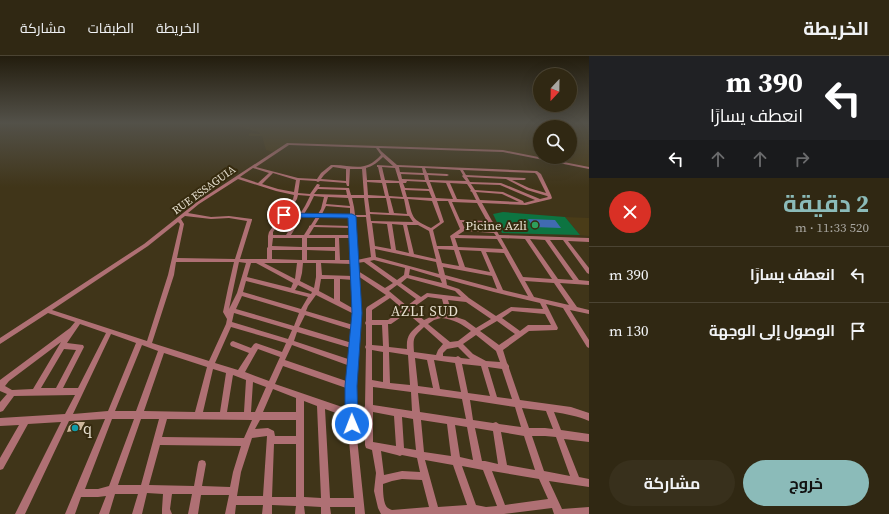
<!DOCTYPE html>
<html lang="ar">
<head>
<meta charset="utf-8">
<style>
  body { margin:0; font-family:"Source Serif 4",Cairo,serif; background:#38301c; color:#f1f3f6; direction:rtl; height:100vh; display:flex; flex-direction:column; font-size:15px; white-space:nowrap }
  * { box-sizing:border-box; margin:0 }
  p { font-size:13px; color:#a8a6a0 }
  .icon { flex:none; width:22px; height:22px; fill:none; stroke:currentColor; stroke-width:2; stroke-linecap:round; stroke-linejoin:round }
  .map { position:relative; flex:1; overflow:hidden; direction:ltr }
  .panel { display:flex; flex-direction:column; background:#302813; width:300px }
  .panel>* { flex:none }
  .hud { background:#202124; color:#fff; overflow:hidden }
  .needle { width:26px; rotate:202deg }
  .controls { position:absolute; left:533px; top:12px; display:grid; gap:8px }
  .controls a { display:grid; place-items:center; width:44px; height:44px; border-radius:50%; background:#302813; box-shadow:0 4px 16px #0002,0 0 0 1px #4b4433; font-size:20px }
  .pin { position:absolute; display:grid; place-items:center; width:34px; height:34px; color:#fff; margin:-17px; border:2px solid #fff; border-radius:50%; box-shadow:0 1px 4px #0007 }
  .me { position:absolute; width:44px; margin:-22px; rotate:359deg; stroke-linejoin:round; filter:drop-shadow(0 0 3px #0008) }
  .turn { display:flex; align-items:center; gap:14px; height:84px; padding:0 20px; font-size:18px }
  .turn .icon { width:52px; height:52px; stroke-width:2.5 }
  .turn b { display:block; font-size:28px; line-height:34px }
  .lanes { display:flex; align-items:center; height:38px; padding:0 20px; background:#0003; justify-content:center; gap:20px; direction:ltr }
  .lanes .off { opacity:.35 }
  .round { display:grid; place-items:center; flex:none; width:42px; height:42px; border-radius:21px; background:#38301c }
  .head { display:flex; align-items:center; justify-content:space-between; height:68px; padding:0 20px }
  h1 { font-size:24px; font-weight:700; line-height:30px; color:#8bbbb9 }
  .primary-button { display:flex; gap:8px; margin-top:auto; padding:8px 20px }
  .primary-button a { flex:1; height:46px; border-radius:24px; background:#8bbbb9; color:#111; font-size:16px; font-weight:700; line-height:46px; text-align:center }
  .primary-button a+a { background:#38301c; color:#f1f3f6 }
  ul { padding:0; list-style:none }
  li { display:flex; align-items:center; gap:12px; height:56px; padding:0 20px; border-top:1px solid #4b4433 }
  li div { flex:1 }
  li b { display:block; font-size:15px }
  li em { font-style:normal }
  header { display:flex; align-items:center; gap:24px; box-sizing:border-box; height:56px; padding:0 20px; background:#302813; border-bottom:1px solid #4b4433 }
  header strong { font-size:19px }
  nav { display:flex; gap:22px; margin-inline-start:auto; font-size:14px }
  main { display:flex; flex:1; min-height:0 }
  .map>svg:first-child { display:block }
  .built { fill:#4a3c18; fill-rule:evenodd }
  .green { fill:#0d7441 }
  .water { fill:#416bb1 }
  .building { fill:#ccb79b }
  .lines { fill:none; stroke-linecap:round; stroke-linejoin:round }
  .minor { fill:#af7074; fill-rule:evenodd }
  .route { fill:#1a73e8; stroke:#114b97 }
  .leisure-dot { fill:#2e9e5b; stroke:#362b0f; stroke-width:1.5 }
  .culture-dot { fill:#0f9aa8; stroke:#362b0f; stroke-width:1.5 }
  .labels { text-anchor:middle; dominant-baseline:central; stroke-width:4; stroke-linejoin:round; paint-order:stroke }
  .far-street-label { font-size:11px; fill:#e6dfcf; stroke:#362b0f }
  .poi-label { font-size:13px; fill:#e6dfcf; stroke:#362b0f; text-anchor:end }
  .neighbourhood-label { font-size:14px; letter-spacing:1px; fill:#e6dfcf; stroke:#362b0f }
  .near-poi-label { font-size:16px; fill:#e6dfcf; stroke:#362b0f; text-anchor:start }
</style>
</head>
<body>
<header>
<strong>الخريطة</strong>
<nav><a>الخريطة</a><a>الطبقات</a><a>مشاركة</a></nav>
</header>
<main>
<section class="panel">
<div class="hud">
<div class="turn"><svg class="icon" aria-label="left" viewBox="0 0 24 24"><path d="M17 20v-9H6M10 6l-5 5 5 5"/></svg><div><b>390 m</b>انعطف يسارًا</div></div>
<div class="lanes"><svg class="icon" aria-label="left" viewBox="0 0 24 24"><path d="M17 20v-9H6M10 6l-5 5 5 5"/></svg><svg class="icon off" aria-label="ahead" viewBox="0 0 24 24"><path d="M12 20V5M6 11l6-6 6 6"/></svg><svg class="icon off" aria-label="ahead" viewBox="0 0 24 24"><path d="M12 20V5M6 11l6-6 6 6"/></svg><svg class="icon off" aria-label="right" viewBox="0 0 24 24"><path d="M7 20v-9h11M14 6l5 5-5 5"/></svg></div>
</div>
<div class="head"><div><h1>2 دقيقة</h1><p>520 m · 11:33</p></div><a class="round" style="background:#d93025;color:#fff"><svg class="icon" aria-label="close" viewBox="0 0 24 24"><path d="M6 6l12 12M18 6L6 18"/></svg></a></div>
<ul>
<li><svg class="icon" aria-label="left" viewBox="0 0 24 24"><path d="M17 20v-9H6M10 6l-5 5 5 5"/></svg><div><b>انعطف يسارًا</b></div><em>390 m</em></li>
<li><svg class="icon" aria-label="arrive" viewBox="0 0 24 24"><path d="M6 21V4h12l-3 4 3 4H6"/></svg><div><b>الوصول إلى الوجهة</b></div><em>130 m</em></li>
</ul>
<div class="primary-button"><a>خروج</a><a>مشاركة</a></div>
</section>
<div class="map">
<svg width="589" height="458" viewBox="0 0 589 458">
  <rect width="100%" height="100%" fill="#403519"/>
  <path class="built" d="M225,67h364v45l-84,-17 -218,-8 -14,9 -7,-2 -4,-14h-13v-3l11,1 -1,-2zM540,71h30v30h-30z
    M565,161l24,1v18l-9,-1z"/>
  <path class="green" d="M503,156l62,5 15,18 -78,-2 -9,-19z"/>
  <path class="water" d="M528,163l27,1 6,8 -28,-1z"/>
  <path class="building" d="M75,366h10l-4,8h-8v1l-6,1 2,-6z"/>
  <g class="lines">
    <path class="minor" d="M287,87l216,7 86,17v2l-86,-17 -124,-4 2,3 16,14 140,6 4,3 10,21 1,3 -1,1 -25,6 -44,-2 10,18 1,1v1l6,12 90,3v4l-21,-1 21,27v6l-2,-1 -24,-33h-13l29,40 10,1v4l-29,-2 17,24 12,3v4l-19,-4 19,30v8l-2,-1 -24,-39 -17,-4 12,24 -1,2 -28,1 -26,19 4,13 2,3v2l11,32 51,7 18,6v8c-11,-5 -23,-7 -35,-9l7,18 28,4v8l-25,-3 15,38 10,2v8l-40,-6 13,28 27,-2v7h-35l-2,-6 -48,6h-123l-3,-6 -4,-17 2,-18 -4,-23 -6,-2 -1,-3v-22l-10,-4 10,95h-10v-7h-25l1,7h-10v-7l-17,-1 1,8h-10l1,-8 -24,-1v9h-10l1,-9h-27l-1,9h-10l4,-19h-28l-3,19h-10l4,-20h-20l-2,15 2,5h-10v-5l1,-15 -16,-1 -5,21h-10l6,-20h-23l-6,20h-10l7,-18 -8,1h-17l-6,17h-10l40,-95 -36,2 -44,93h-10l46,-92 -33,2 -25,45 -3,1v-12l19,-33 -19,1v-8l65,-4 10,-19 -61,1 -11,15 -3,1v-10l7,-8 -7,-3v-11l70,-52 5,-6 -27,-9 -48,31v-6l144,-94 53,-42zM289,89l87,3 5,7c-17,19 -29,9 -50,10l-10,8 -4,6 -19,-1 -42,-11zM383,101l10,9 -16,-1v2h1l3,13h-14l-1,-12c7,-2 12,-6 17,-11zM333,111l13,2v12l-25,-2 3,-4zM382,111l13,1 4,13 -14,-1zM399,111l23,1 1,5 -23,-1zM253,112l16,5 -11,10 -18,-6zM425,112l35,2 3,5 -1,1 4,5 -37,-1 -1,-5 19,1 2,-1 -2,-1 -20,-1zM350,113h12l2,26h-13l-2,-7 -30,-1 1,-2 -2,-1h-1l-7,10 -12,-1 2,-13 16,1 2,1 2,-1 26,2 1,3h2zM463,114l72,3 2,2 9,18 -17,-5 -17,-8h12l2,-1 -1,-1 -59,-3zM273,117l23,7 -2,12 -16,-3 -16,-5zM401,118l23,1 1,5 -23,-1zM467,121l39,2 21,11 20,6 1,1 -8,2 -39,-16 -31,-1zM238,123l38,12 18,4 -1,4 -24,33 -1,4v11l-1,1v11h-27l12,-39v-1l-23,-3 -18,1 -23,-4 11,-9zM407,125l19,1 3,7 -24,-1 -2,-5h3zM367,126l15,1 3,13 -17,-1zM430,126l16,1 7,16 -17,-1zM386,127h13l4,14 -14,-1zM450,127l17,1 4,6 -1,1 2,1 4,8 -19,-1zM471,128l29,1 35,15 -11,3 -1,-2 -20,-9 -28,-2zM318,133l28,1 1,5 -33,-1zM405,134l24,1 3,7 -25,-1zM476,136l26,2 17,8 -39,-2zM298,139l12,1 -5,10 -5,8h-13l10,-15zM314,140l10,1 -3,12 -3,5h-14l5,-8zM328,141l20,1 2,8 -24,-2zM352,142h12l2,17h-11l-1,-8zM368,142h18l3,15 -19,-1zM390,142l14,1 3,15 -13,-1zM408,143l24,2 8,21 -9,6c-19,-9 -18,-9 -23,-29zM437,145h11l12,28 -10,7 3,10h-16l-4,-16 11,-8zM452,146l25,1 10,18 -27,-1zM326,150l24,2v6h-28zM370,158l39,2 4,6 -42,-1zM185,160l26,3 18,-1 18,3 -12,38 -58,-1 7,-34 -3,-5zM285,160h13l-12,19h-13v-3zM302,161h14l-5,8 -2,1v1l-5,8h-13zM320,161h30l1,9 -36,-1zM355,161h11l5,40 -14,3zM178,166l2,2 -12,51 -21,66 -95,-31 96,-64zM462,166l27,1 3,7 -27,-1zM372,167l15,1 4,25 -16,-3zM392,168l11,1 6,28 -13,-3zM407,169h11l11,6 7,28 -22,-5zM314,171l37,1v7h-42zM464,175l30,2 2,3 -38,-1zM273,182h29v9l-30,-1zM307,182h28v9h-28zM339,182h12l1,22h-12zM455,182l42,1 6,10 -45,-2zM501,182l24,1 27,40 -29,-2zM530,183l15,1 28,40 -15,-1zM375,193l61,13 3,12 -63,-17zM438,193l16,1 5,16 -17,-3zM272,194h30v10l-30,-1zM307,194l28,1v9h-28zM459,194l22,1 9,21 -25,-5zM486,196l18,1 24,43 -25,-6zM374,204l31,8 -1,7 -7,5 -27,-19zM176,206h58l-6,26 -5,24 4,7 -1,5 -17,37 -57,-18 22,-68zM239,206l7,1 -9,30 -8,16zM364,206l29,21 -8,5 -27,-17 -1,-8zM251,207h5l37,20 -2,5 -44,-11zM264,207h33l-2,16zM303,207h13v14l-2,11 -14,-7 2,-8zM321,207l31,1 1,12 -31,-1zM443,211l49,9 5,13 -52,-14zM410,213l30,9 2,5 -33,-8zM358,220l28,19 -19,12 -1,2v12l-1,2 1,2v20l-1,2 1,2 -1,57 -1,2 1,7 -10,-3 5,-99zM407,222l48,13 6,6 -34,-4 -6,4 -20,-14zM321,223h13v20l-15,-8zM340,223l13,1 1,29 -14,-8zM446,223c31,9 63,17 94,24l3,6 -32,-2 -15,9 -27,-18 -10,-9 -12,-4zM246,225l62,16 -7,12 -58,-17zM525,225l29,2 15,22 -35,-8zM298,229l14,7 -1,2 -16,-4zM397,229l19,14 -9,7 -18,-15zM316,239l38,19 -1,11 -47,-14 2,-5zM242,240l57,17 -5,13 -58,-17zM428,241l14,2 4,15h-9l-13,6 -13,-11zM390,242l13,11 -15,11h-16v-10zM448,244l18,2 25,17 -15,9 -11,-8 -12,-4zM512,255l33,3 6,11h-23l-8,6 -18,-13zM234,257l58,17 -4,9 -56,-17zM407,257l13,11c-10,8 -14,12 -13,25l-18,-2 -1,-23h3zM305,259l48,15 -1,13 -53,-16zM441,262c12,1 21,6 30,13l-13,10 -8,1 -22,-18 6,-4zM497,265l18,13 -16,11 -19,-14zM80,268l26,9 -28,55h-15l21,-41 -1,-2 -16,-2zM372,269h10l1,21 -11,-1zM231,271l55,16 -4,9 -26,-9 -2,1 -3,4 -18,-7 -2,1 -1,2 1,2 18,7 -11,17 -23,-7zM424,271l19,17 -5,6 -2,5 -22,-3c-1,-14 -1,-15 10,-25zM297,276l54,16v12l-57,-19zM111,278l25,9 -28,68 -35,3zM476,279l20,16 4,11 -14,-1 -13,-7 -10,-10zM61,286l-28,47 -21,1 -7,-4 4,-5zM142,289l16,6 -22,60h-21zM292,289l58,21 -1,16 -64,-22zM458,291l12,12 -9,-1 -3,-2 -2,1 -13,-1v-3l4,-4zM64,293l12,1 -20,38h-15zM258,293l22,8 -11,24 -24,-9zM372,294l11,2v30l-11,-2zM389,296l19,3 2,30 -20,-2zM164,297l43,14 -12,45 -51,-1zM415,302l12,2 6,28 -15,-2zM434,304l21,3 6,29 -21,-3zM462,308l19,2 9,30 -22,-3zM283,310l66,23 -1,20 -73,-25zM488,311l14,2 10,30 -15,-2zM213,313l13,4 -6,39h-17zM233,319l13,5 -2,32h-17zM253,326l13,5 -11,25h-4zM373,331l38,5 1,19 -39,-6zM273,333l23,9v14h-33zM418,337l44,6 4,20 -46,-7zM470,344l45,7 6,20 -22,-3 -3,-2 -3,1 -20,-3zM304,345l13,5 4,92 -17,-1zM522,352l24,3 7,18 -8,-1h-16zM325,353l22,8 7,81h-24zM373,356l21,4 2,30 -23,-4zM402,361l11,2 3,31 -12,-2zM112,363h22l-25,67 -11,3h-13zM141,363h18l-18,66h-23zM167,363l85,1 -8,18 -82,-1zM260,364h36v16h-21l-1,-5 -6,-3 -13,1zM421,364l26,4 4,32 -27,-4zM455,369l12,2 6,33 -13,-3zM475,372l18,3 5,33 -13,-3h-3zM501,376l23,4 11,34 -28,-5zM267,380l-4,60h-26l4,-24 11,-34zM532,380h13l11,1 14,39 -26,-5zM274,388h22v53h-24zM160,389l81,1 -8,26 -3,15 -28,-1 4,-22 -1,-3 -3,-1 -3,1 -1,3 -4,22 -45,-1zM381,395l16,4 3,1 2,-1 15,3 3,14 -18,-1 -18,4zM425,404l28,5 14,40 -29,2zM462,410l21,4 14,36 -11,1 -10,-2zM492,415l47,8 9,20 -43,6zM402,423l20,1 7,27 -37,3c-2,-1 -3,-1 -4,-2 -5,-3 -5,-19 -5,-24l9,-3z"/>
  </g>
  <linearGradient id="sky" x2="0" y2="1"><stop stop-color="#231d0e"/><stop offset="0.51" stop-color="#535149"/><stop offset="1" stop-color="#535149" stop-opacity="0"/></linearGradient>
  <rect width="589" height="131" fill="url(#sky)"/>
  <path class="route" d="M284,157l68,1 4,2 6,97 -5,73 1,38 -2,5 -4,2 -5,-2 -2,-5v-38l7,-73 -4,-95 -66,-1v-3z"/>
  <circle class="leisure-dot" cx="535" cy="169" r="4"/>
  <circle class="culture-dot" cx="75" cy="372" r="4"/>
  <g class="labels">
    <g class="far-street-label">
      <text transform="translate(204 134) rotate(-36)">RUE ESSAGUIA</text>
    </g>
    <g class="poi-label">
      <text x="527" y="169">Picine Azli</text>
    </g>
    <g class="neighbourhood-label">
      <text x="425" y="255">AZLI SUD</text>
    </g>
    <g class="near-poi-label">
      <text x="83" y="372">q</text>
    </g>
  </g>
</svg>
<div class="controls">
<a><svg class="needle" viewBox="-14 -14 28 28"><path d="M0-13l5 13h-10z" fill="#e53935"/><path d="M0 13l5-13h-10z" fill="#a8a6a0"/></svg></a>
<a><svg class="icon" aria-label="search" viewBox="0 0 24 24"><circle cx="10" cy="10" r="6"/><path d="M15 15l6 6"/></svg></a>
</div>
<div class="pin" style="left:284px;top:159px;background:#d93025"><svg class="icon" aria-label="arrive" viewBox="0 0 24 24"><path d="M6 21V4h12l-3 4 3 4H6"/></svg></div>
<svg class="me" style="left:352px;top:368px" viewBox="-20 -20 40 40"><circle r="17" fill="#1a73e8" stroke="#fff" stroke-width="3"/><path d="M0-11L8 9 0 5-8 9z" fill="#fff"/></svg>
</div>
</main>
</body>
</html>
